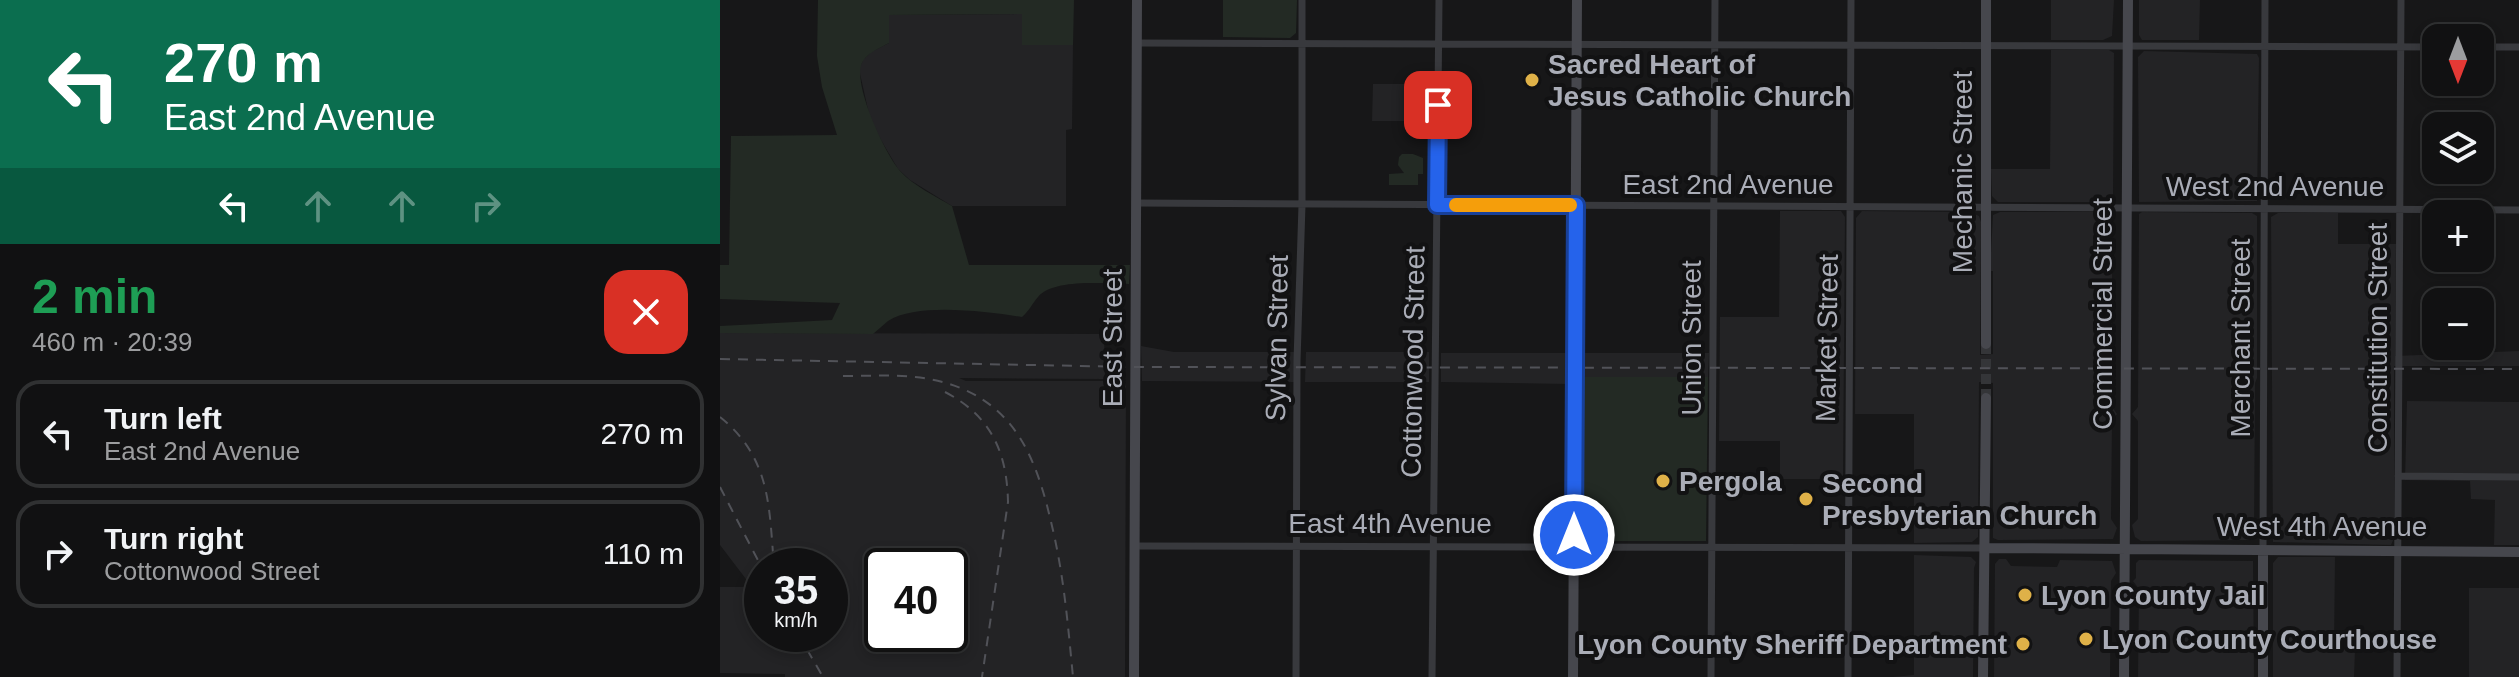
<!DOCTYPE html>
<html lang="en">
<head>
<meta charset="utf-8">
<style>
  body { margin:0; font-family:Arial,sans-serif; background:#1a1a1b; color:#f1f3f6; height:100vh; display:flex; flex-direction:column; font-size:30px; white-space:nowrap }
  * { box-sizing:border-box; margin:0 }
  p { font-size:26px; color:#9c9d9f }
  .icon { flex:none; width:44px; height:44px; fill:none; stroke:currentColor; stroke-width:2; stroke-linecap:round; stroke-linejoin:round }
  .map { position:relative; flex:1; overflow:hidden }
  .details { display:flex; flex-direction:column; background:#111112; width:720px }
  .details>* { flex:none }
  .banner { background:#0b6e4f; color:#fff; overflow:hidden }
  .needle { width:52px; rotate:180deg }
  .controls { position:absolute; left:1702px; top:24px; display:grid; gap:16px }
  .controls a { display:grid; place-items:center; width:72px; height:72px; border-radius:16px; background:#111112; box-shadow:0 4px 12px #0003,0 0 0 2px #303132; font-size:40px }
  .speed { position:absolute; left:24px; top:548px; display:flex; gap:16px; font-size:40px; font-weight:700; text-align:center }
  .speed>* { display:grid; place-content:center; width:104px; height:104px; border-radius:50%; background:#111112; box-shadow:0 4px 12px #0003,0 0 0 2px #303132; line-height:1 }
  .speed small { font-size:20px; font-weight:400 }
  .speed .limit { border:4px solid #111; border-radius:12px; background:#fff; color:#111 }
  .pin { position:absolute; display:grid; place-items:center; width:68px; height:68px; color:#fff; margin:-34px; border-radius:16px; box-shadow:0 4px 12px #0006 }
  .me { position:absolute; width:88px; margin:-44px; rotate:0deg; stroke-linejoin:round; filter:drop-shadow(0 0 6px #0008) }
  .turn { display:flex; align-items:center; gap:28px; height:168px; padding:0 32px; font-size:36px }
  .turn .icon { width:104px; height:104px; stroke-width:2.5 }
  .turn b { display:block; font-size:56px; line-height:68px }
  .lanes { display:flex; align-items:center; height:76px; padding:0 32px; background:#0003; justify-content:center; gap:40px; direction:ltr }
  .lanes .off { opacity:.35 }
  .round { display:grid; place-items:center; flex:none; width:84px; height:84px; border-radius:24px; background:#1a1a1b }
  .headline { display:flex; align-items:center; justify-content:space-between; height:136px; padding:0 32px }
  h1 { font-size:48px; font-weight:700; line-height:60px; color:#1e9e55 }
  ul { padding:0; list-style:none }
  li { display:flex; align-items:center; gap:24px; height:108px; margin:0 16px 12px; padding:0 16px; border:4px solid #303132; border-radius:24px }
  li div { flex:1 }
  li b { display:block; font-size:30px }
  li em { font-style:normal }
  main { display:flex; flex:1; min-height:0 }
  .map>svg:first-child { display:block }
  .built { fill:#232325; fill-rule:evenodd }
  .green { fill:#232a24 }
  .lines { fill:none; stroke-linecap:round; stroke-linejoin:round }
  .secondary-tunnel { stroke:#343538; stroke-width:10; stroke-dasharray:10 5; stroke-linecap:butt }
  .street { stroke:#38393d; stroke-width:7 }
  .secondary { stroke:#46474d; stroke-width:10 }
  .rail { stroke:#515258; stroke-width:2; stroke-dasharray:10 8; stroke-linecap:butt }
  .route-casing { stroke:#184099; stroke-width:20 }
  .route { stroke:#2563eb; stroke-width:14 }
  .slow { stroke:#f59e0b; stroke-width:14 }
  .poi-dot { fill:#dfb148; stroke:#121213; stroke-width:3 }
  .labels { text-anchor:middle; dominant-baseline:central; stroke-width:8; stroke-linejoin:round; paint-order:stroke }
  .poi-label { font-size:28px; font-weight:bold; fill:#aaadb7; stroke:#121213; text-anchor:start }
  .street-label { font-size:28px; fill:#aaadb7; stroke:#121213 }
</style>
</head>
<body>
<main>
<section class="details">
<div class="banner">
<div class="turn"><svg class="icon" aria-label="left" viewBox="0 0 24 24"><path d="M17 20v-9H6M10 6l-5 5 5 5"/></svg><div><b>270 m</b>East 2nd Avenue</div></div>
<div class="lanes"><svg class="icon" aria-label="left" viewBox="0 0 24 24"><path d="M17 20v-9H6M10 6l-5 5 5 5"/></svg><svg class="icon off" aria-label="ahead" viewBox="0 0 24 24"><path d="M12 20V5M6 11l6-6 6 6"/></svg><svg class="icon off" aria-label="ahead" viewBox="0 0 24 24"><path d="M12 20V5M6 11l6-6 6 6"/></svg><svg class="icon off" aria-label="right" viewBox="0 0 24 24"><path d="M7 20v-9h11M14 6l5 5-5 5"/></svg></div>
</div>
<div class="headline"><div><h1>2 min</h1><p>460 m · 20:39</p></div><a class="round" style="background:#d93025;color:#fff"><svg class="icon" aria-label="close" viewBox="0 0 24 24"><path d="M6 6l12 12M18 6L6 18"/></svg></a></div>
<ul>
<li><svg class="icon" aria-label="left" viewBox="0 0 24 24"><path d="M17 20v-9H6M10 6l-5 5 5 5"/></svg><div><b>Turn left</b><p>East 2nd Avenue</p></div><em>270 m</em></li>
<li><svg class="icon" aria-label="right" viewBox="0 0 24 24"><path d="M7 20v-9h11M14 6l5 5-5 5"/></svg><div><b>Turn right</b><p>Cottonwood Street</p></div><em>110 m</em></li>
</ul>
</section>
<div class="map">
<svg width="1799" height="677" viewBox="0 0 1799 677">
  <rect width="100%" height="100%" fill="#171718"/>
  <path class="built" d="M1331,0h63l-2,36 -9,4h-52z
    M1419,0h61l-1,40h-57l-3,-5z
    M302,14v31h51l-1,84 -6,1v76h-114l-42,-26 -12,-11 -27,-46 -12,-54 4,-9 8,-8 18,-9v-28z
    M1331,50h58l5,3 -1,141 -7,8h-108l-6,-6 -1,-27h59z
    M1424,51l113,3 2,4 -2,143 -118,1 -1,-145z
    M653,84h60v37h-61z
    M1060,211h61l4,6 -2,262h-63v-38h-61l1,-124h59z
    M1142,211l108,1 9,4 2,6 -1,133 13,-1v-83h-3l3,-56 7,-3h108l4,2v193l5,7 -5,7 -1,98 6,9 -4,11 -115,1 -5,-2v-155l-14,-1 -1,155 -6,5 -58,1v-129h-59l1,-196z
    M1422,212l110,1 5,3v162l-2,5 -1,155 -2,2 -111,1 -6,-4 -3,-12 6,-6v-98l-6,-7 6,-7 1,-193z
    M1558,213h60v31h58l-1,112 124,-5v15h-125v172l-3,7 -118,-3 -2,-325z
    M0,333l384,1 1,45 -146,-1 7,3h160l-1,296h-340v-3l-65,-1v-86h32l-32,-42zM42,566h68v68h-68zM162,566h68v68h-68z
    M421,346l33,6h120v30l-152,-1z
    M586,352h123v30h-124z
    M721,353h129l-1,31 -128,-2z
    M861,353h128l-1,24h-127z
    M1687,401l112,1v143h-25l1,-45 -24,-1 -1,-18 -65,-1z
    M1194,555l57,2 5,5 -2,6 -1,109h-81l22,-2z
    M1558,557h57l-1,92 21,1 -1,27h-81v-114z
    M1279,559h7l5,7 46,1 3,-7 52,1 4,12 -5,8 -1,96h-116l1,-113z
    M1419,560l114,1 1,116h-116l1,-88 -6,-8 3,-3v-15z
    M1749,588h50v89h-50z"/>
  <path class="green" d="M98,0h256l-1,45h-51v-31l-133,1v28c-9,5 -20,9 -26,18 -13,19 22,93 37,110 14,15 35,25 52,35l17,59h161l-1,19c-23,0 -75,-6 -91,13 -6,7 -9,14 -16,20 -34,-5 -104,-15 -134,4 -5,4 -10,9 -15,13l-153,-1v-7l112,-6 8,-17 -120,-4v-34h9l2,-129 106,-1 -15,-48 -5,-31z
    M503,0h74l-1,33 -6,5 -67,-1z
    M682,154h11l10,4v16h-5v11h-29v-11l15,-1 -6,-8 1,-8z
    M861,377h127l-2,164h-125z"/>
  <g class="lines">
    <path class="secondary-tunnel" d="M1266,344v54"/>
    <path class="street" d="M417,43l1299,4
      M1760,47h39
      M416,203l1383,7
      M1678,476l121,1
      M415,546l850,2
      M1543,550l2,-550
      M576,677l1,-316 5,-156v-205
      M712,677l7,-677
      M991,677l4,-677
      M1128,677l3,-677
      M1677,677l4,-677"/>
    <path class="secondary" d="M1266,344v-344
      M1265,548l534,4
      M414,677l3,-677
      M853,677l4,-677
      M1263,677l3,-279
      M1404,677l4,-677
      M1543,677v-127"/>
    <path class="rail" d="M0,359l415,8 1384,2
      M123,376c35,0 70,-3 103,7 71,21 91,78 106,143 12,50 16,100 21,151
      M225,392c46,24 62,60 63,110l-26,175
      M0,417c51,41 49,90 54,149
      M0,487l42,81
      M78,634l25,43"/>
  </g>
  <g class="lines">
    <g class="route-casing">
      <path id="route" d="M718,105l-1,100h139l-2,330"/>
    </g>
    <use href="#route" class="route"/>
    <path class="slow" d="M736,205h114"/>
  </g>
  <g class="poi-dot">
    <circle cx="812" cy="80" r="8"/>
    <circle cx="943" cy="481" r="8"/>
    <circle cx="1086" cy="499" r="8"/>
    <circle cx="1305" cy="595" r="8"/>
    <circle cx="1366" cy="639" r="8"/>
    <circle cx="1303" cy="644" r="8"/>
  </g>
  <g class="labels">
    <g class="poi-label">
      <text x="828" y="64">Sacred Heart of<tspan x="828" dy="32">Jesus Catholic Church</tspan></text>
      <text x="959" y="481">Pergola</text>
      <text x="1102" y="483">Second<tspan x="1102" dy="32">Presbyterian Church</tspan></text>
      <text x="1321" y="595">Lyon County Jail</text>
      <text x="1382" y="639">Lyon County Courthouse</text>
      <text x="1287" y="644" text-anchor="end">Lyon County Sheriff Department</text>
    </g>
    <g class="street-label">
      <text transform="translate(1242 172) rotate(-90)">Mechanic Street</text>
      <text x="1008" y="184">East 2nd Avenue</text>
      <text x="1555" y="186">West 2nd Avenue</text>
      <text transform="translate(1382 314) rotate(-90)">Commercial Street</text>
      <text transform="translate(392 338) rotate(-90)">East Street</text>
      <text transform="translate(557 338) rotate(-89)">Sylvan Street</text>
      <text transform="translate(971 338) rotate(-90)">Union Street</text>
      <text transform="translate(1107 338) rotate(-89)">Market Street</text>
      <text transform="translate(1520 338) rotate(-90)">Merchant Street</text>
      <text transform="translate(1657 338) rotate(-90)">Constitution Street</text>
      <text transform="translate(693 362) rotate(-89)">Cottonwood Street</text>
      <text x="670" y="523">East 4th Avenue</text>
      <text x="1602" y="526">West 4th Avenue</text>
    </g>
  </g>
</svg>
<div class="controls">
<a><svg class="needle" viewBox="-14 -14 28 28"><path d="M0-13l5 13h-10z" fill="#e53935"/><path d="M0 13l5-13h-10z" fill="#9c9d9f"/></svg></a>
<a><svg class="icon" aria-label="layers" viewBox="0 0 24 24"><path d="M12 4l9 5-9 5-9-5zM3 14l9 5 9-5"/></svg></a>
<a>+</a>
<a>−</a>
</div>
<div class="speed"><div>35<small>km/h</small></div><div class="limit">40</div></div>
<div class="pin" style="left:718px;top:105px;background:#d93025"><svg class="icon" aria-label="arrive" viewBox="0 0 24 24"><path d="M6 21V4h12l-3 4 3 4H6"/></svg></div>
<svg class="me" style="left:854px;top:535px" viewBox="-20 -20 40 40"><circle r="17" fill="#2563eb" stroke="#fff" stroke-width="3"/><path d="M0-11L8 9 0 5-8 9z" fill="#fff"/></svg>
</div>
</main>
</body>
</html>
